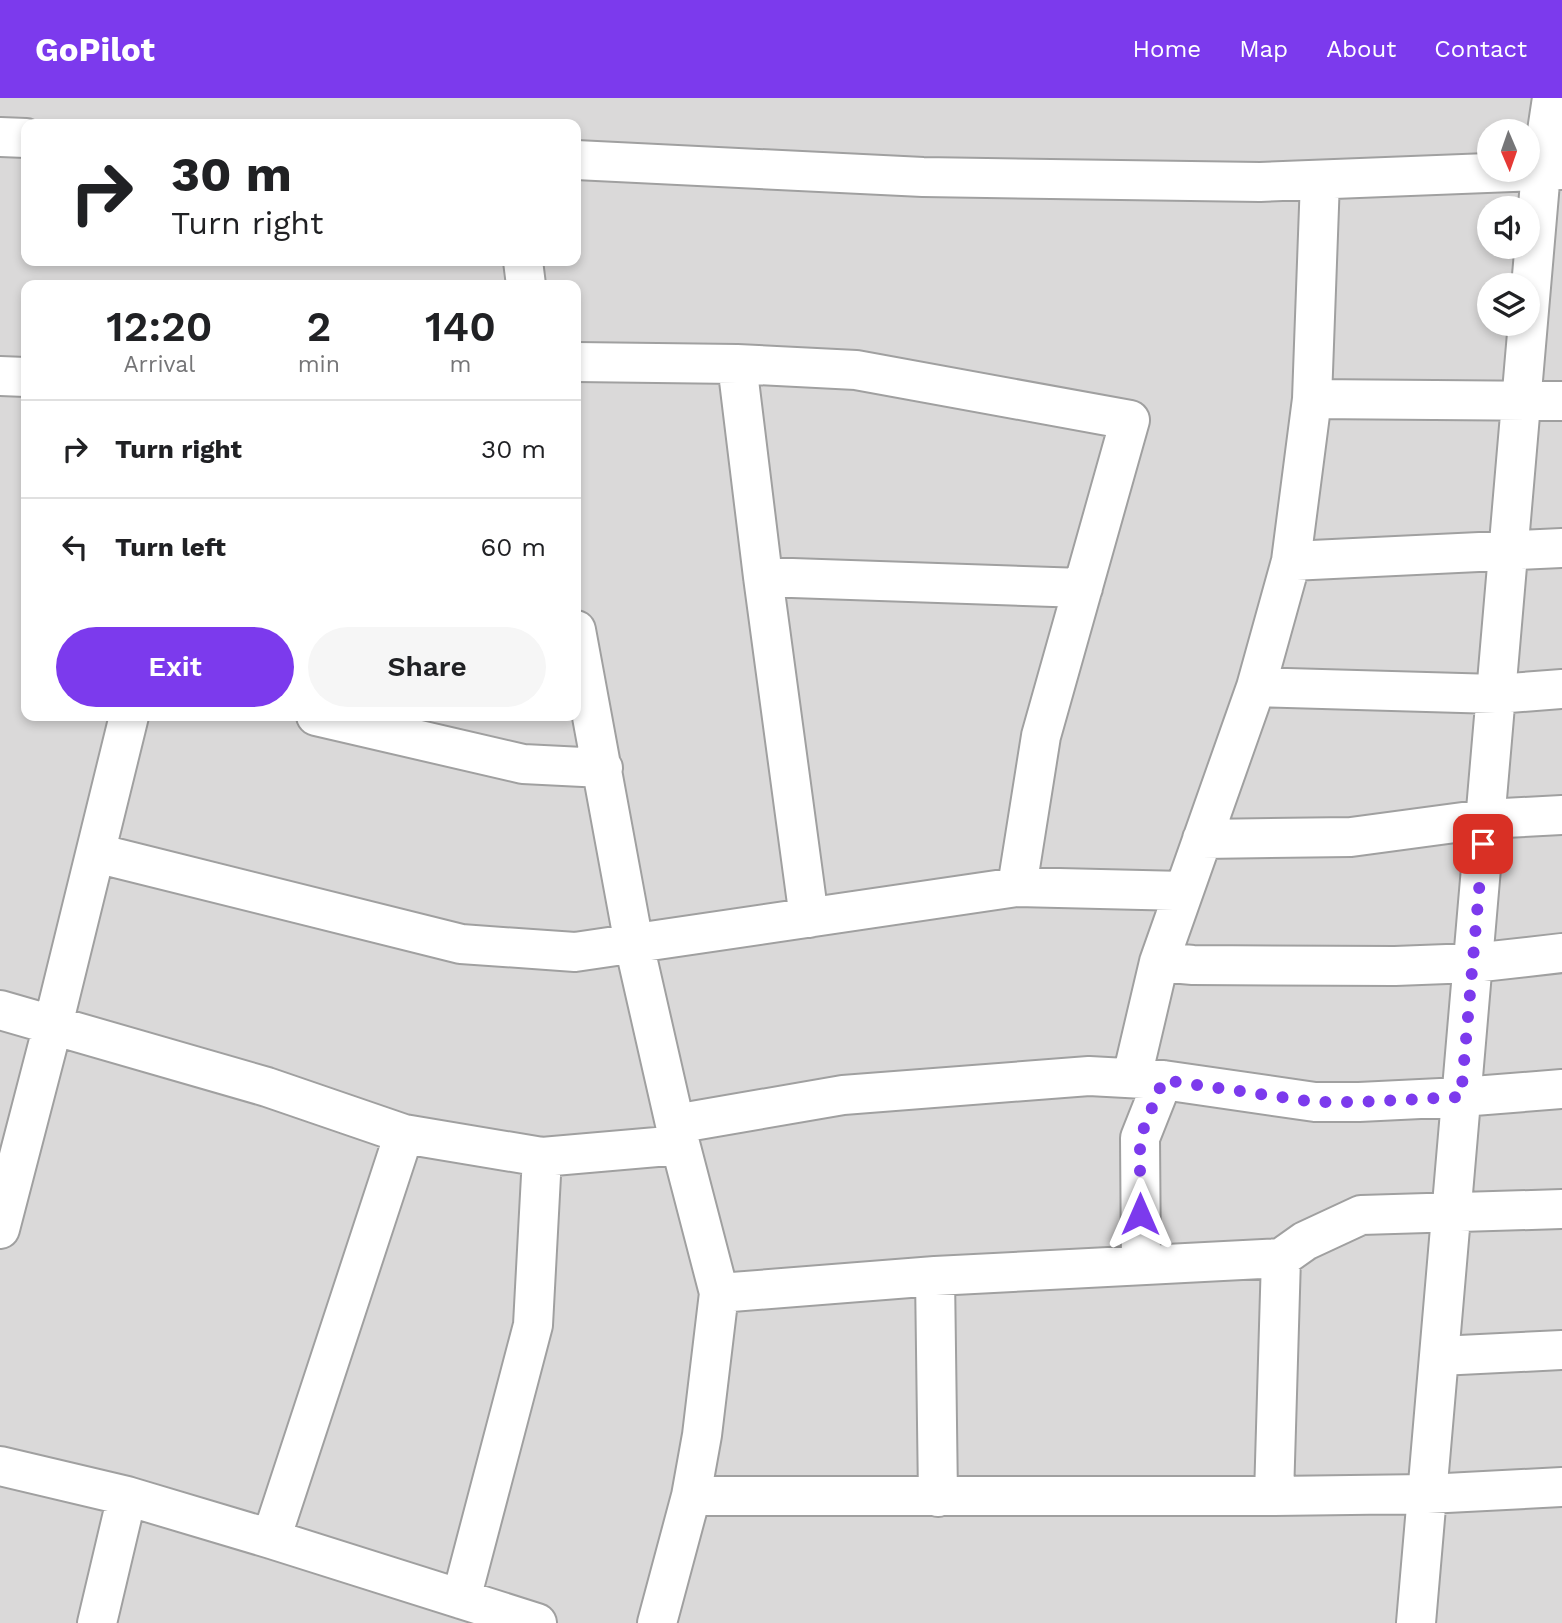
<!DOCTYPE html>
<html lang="en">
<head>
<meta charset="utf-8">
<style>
  body { margin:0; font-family:"Work Sans",sans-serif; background:#f6f6f6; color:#202124; height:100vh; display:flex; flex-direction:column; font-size:26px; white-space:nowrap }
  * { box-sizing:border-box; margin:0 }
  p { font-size:23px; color:#757577 }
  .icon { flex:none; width:38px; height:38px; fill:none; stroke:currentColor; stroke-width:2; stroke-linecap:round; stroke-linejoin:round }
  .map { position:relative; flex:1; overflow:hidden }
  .panel { position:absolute; left:21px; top:182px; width:560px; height:441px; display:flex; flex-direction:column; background:#fff; border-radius:14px; box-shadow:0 4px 10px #0003 }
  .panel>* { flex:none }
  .guide { position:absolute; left:21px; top:21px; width:560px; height:147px; border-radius:14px; box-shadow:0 4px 10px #0003; background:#fff; color:#202124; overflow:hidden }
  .needle { width:46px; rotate:178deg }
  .tools { position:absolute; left:1477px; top:21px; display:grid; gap:14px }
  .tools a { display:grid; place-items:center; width:63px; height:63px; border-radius:50%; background:#fff; box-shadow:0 4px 10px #0003; font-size:35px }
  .pin { position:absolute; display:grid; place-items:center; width:60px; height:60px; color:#fff; margin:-30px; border-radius:14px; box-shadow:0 4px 10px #0006 }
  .me { position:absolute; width:77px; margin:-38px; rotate:0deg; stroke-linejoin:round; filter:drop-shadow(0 0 5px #0008) }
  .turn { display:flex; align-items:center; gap:24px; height:147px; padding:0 35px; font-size:32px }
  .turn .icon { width:91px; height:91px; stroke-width:2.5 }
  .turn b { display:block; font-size:49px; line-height:60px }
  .eta { display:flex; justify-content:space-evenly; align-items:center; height:119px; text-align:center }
  .eta b { font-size:42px; font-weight:600; line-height:49px }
  .cta { display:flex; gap:14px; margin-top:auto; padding:14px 35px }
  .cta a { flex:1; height:80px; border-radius:42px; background:#7c3aed; color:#fff; font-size:28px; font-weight:600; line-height:80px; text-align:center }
  .cta a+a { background:#f6f6f6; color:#202124 }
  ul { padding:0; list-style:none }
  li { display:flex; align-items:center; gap:21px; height:98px; padding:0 35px; border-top:2px solid #e0e0e0 }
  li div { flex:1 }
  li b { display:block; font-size:26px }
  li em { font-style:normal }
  header { display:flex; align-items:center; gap:42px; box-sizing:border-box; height:98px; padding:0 35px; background:#7c3aed; color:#fff }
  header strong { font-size:33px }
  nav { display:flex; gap:38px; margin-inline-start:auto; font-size:24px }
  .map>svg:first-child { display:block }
  .residential { fill:#dad9d9; fill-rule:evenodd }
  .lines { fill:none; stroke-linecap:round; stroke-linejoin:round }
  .minor-casing { stroke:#a0a0a0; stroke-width:42 }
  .minor { stroke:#fff; stroke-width:38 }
  .route { stroke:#7c3aed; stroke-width:12; stroke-dasharray:0 21.6 }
</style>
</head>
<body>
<header>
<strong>GoPilot</strong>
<nav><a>Home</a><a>Map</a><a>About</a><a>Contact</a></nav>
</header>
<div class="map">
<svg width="1562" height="1525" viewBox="0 0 1562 1525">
  <rect width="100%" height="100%" fill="#edeae3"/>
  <path class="residential" d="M0,0h1562v1525h-1562zM26,26h550v137h-550zM1489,33h39v39h-39zM1489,110h39v39h-39zM26,187h550v431h-550zM1489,187h39v39h-39z"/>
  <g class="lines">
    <g class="minor-casing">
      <path id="minor" d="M0,39l26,1
        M576,62l347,17 337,5 302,-12
        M523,163l3,24
        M576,264l161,2 119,6 274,50 -89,316 -24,151
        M737,266l26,213 46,341
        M0,278l26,1
        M1312,301l250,2
        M1291,463l271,-13
        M763,479l320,11
        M576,532l58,314 41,180 44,169 -17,142 -11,61 -34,127
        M1256,589l240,7 66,-5
        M316,618l207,48 80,4
        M1202,741l149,-2 134,-18 77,-4
        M96,755l365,91 114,8 442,-65 167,4
        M1159,864l34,3 202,1 78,-3 89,-10
        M0,912l267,77 137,47 138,23 138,-12
        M1132,979l27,-115 97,-275 35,-126 21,-162 8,-219
        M675,1026l168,-29 246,-19 74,4 152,22h44l102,-5 101,-8
        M0,1131l53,-204 76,-309
        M1141,1167l-1,-127 23,-58
        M935,1178l3,221
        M719,1195l216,-17 346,-18 24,-17 56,-26 201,-6
        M1439,1258l123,-6
        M0,1368l127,30 144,43 266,84
        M691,1398h583l153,-2 135,-7
        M1274,1398l7,-238
        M271,1441l133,-405
        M461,1501l72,-274 9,-168
        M97,1525l30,-127
        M1416,1525l125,-1452 11,-73"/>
    </g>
    <use href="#minor" class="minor"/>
  </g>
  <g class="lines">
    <path class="route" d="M1140,1116v-76l23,-58 152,22h44l102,-5 22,-253"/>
  </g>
</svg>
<div class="tools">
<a><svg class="needle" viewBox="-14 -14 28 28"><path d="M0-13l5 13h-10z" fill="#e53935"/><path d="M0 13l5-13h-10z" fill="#757577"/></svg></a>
<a><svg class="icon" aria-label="sound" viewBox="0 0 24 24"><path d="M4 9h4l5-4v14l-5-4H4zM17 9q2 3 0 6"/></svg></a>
<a><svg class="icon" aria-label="layers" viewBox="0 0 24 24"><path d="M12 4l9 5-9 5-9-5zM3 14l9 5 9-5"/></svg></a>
</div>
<div class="pin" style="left:1483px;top:746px;background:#d93025"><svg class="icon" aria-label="arrive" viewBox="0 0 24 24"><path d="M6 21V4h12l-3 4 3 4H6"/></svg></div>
<svg class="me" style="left:1140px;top:1116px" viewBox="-20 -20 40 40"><path d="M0-17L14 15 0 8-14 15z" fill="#7c3aed" stroke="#fff" stroke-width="4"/></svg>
<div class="guide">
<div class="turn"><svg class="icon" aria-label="right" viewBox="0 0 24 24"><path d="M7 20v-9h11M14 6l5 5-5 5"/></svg><div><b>30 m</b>Turn right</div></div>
</div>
<section class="panel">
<div class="eta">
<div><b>12:20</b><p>Arrival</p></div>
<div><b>2</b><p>min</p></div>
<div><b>140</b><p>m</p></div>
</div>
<ul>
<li><svg class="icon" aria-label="right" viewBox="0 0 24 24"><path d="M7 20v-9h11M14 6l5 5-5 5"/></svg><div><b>Turn right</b></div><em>30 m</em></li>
<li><svg class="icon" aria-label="left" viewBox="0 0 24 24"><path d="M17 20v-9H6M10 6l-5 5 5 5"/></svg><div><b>Turn left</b></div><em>60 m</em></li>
</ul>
<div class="cta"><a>Exit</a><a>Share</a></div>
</section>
</div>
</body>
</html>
